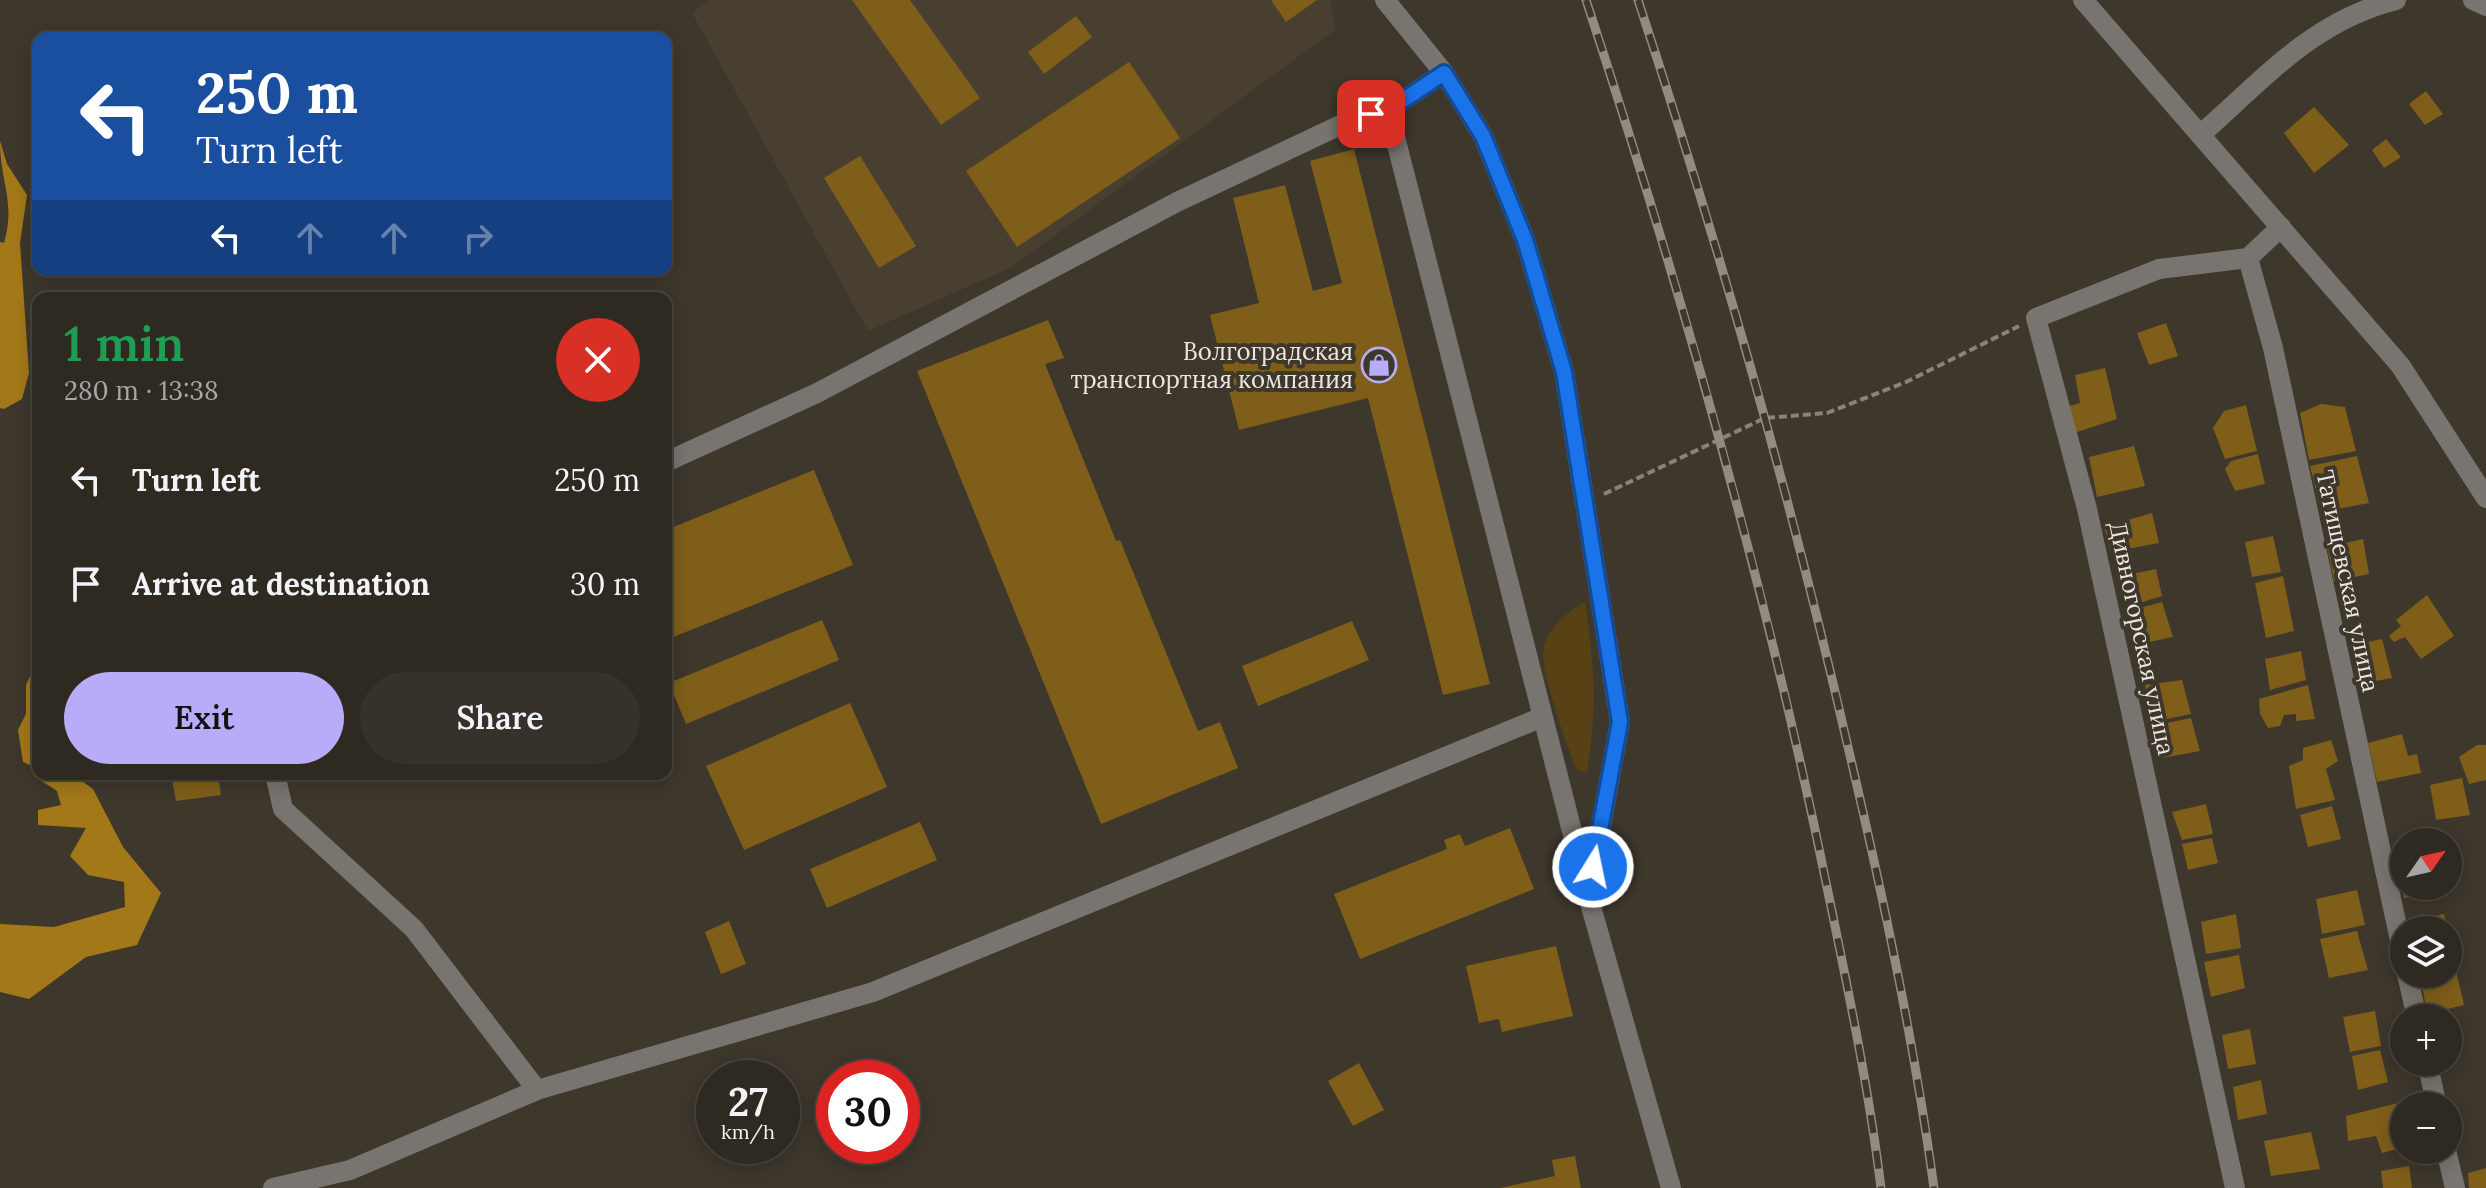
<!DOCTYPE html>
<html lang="en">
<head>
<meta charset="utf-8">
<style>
  body { margin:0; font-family:Lora,serif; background:#36312a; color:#f1f3f6; height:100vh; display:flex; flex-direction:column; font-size:30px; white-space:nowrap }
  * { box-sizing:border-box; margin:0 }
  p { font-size:26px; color:#a7a6a5 }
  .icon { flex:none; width:44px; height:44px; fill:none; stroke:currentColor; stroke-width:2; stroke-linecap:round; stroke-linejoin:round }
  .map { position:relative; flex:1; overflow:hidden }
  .sheet { position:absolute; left:32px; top:292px; width:640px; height:488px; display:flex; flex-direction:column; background:#2e2921; border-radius:16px; box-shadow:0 4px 20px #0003,0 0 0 2px #49453f }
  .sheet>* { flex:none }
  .hud { position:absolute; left:32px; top:32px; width:640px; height:244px; border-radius:16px; box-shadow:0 4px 20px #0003,0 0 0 2px #49453f; background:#1a4fa0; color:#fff; overflow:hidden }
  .needle { width:52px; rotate:56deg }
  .fabs { position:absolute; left:2390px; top:828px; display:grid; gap:16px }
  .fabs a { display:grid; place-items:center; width:72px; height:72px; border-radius:50%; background:#2e2921; box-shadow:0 4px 20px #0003,0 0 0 2px #49453f; font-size:40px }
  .speed { position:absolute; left:696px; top:1060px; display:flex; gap:16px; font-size:40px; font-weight:700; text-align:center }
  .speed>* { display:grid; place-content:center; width:104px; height:104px; border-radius:50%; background:#2e2921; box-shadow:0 4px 20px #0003,0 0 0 2px #49453f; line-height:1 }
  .speed small { font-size:20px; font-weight:400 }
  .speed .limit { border:12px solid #d22; background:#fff; color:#111 }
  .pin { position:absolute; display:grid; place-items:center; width:68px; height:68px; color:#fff; margin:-34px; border-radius:16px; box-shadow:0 4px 12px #0006 }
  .me { position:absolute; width:88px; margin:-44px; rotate:10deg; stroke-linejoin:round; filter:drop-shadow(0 0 6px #0008) }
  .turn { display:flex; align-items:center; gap:28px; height:168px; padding:0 32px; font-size:36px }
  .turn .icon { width:104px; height:104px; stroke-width:2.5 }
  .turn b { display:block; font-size:56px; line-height:68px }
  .lanes { display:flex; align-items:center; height:76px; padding:0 32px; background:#0003; justify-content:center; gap:40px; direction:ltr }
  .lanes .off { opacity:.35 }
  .round { display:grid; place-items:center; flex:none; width:84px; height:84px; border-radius:42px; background:#36312a }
  .summary { display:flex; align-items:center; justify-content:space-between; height:136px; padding:0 32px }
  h1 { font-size:48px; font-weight:600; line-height:60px; color:#1e9e55 }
  .button { display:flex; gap:16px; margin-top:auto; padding:16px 32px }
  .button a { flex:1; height:92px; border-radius:48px; background:#b8abf7; color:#111; font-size:32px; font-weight:600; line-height:92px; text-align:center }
  .button a+a { background:#36312a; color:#f1f3f6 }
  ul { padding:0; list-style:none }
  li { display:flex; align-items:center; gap:24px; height:104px; padding:0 32px }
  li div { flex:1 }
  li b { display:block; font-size:30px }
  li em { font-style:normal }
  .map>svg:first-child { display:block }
  .built { fill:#493f30 }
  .green { fill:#584114 }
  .water { fill:#a37819 }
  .building { fill:#7f5e19 }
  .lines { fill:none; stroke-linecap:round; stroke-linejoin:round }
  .path { stroke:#89847b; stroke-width:4; stroke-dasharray:8 4; stroke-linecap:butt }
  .minor { stroke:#787570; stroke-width:20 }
  .rail-casing { stroke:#918b82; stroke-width:9 }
  .rail { stroke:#3d372c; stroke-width:6; stroke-dasharray:18; stroke-linecap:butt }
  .route-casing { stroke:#114b97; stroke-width:20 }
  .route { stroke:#1a73e8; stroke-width:14 }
  .labels { text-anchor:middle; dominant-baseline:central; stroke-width:8; stroke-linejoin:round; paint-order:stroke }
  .poi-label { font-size:24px; fill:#ebe7e0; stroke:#3d372c; text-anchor:end }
  .street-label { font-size:24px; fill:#ebe7e0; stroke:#3d372c }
</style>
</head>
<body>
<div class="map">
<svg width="2486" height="1188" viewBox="0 0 2486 1188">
  <rect width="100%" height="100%" fill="#3d372c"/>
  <path class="built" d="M708,0h622l6,29 -324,238 -144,64 -176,-318z"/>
  <path class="green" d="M1585,602c10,64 12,107 2,171l-11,-4c-9,-24 -34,-93 -33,-115 1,-23 24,-42 42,-52z"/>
  <path class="water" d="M0,141l7,23 20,31 -7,48 9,130 -7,26 -18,10 -4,-1v-166l4,1c12,-42 -4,-60 -4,-102z
    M38,659l-8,83 8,6v26h34l21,15 30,58 38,46 -24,52 -51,12 -57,42 -29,-7v-68l54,3 71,-20 -1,-25 -36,-7 -18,-19 16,-28 -48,-3v-15l23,-5 -4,-14 -23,-15 -2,-10 -9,-4 -5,-32 8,-16v-29z"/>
  <path class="building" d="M852,0h58l70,98 -39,27z
    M1271,0h46l-31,22z
    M1076,16l16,21 -48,37 -16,-22z
    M1129,62l51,76 -163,109 -51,-76z
    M2426,91l17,23 -18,11 -16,-21z
    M2314,107l35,38 -35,28 -30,-40z
    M2386,139l15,18 -17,11 -12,-18z
    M1354,149l136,535 -47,11 -75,-297 -129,32 -29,-115 49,-12 -26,-105 52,-13 28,106 29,-8 -32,-122z
    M860,156l56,90 -37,22 -55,-90z
    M1048,320l16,38 -19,6 71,177 4,-1 78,191 22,-9 18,46 -137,56 -184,-453z
    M2166,323l12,33 -29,9 -12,-32z
    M2105,368l12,51 -43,14 -5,-27 11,-3 -5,-28z
    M2321,404l24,3 11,44 -47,9 -9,-47z
    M2246,405l11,46 -32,8 -12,-31 11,-17z
    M2134,446l11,40 -48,11 -8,-40z
    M2258,454l7,30 -30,7 -10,-22 6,-8z
    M2357,456l12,47 -48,9 -11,-46z
    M814,470l39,95 -187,75v-110z
    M2152,513l7,30 -48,9 -7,-25z
    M2273,536l8,36 -29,5 -7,-35z
    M2363,539l6,35 -35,7 -7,-34z
    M2156,569l6,27 -32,10 -8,-30z
    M2283,576l11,55 -28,7 -11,-55z
    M2427,595l27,41 -33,23 -16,-22 -11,5 -5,-6 12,-10 -5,-6z
    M2162,602l11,35 -33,7 -8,-34z
    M822,620l17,40 -153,64 -17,-41z
    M1352,621l17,39 -111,46 -16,-40z
    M2382,639l10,39 -27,5 -10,-38z
    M2301,651l5,29 -36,10 -5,-31z
    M2182,680l9,34 -39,8 -7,-37z
    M2308,685l7,34 -19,2v-7l-12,1 -4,11 -12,2 -8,-14 -1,-15z
    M850,703l37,84 -143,63 -38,-84z
    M2191,718l9,33 -38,7 -5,-33z
    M2402,734l6,22 9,-2 4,19 -44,9 -9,-39z
    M2331,740l7,21 -12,8 9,31 -39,9 -7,-43 14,-6v-12z
    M2477,745h9v35l-17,4 -10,-27z
    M171,774h47l3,21 -45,6z
    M2462,778l8,37 -34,5 -6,-35z
    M2206,804l7,30 -31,6 -10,-28z
    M2332,806l9,33 -33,8 -8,-32z
    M920,822l17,38 -110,48 -17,-39z
    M1510,828l24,61 -174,70 -26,-65 113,-45 -3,-9 16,-6 5,12z
    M2212,838l6,25 -30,7 -6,-26z
    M2404,857v29h37l1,7 -38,5 -9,-39z
    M2357,890l8,35 -43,9 -6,-35z
    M2236,914l5,34 -35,6 -5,-32z
    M2444,914l4,16h-43l-2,-8z
    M729,921l17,43 -25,10 -16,-42z
    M2357,931l11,39 -39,8 -9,-39z
    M1556,946l17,70 -71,16 -3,-13 -20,4 -13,-57z
    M2239,955l6,33 -34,9 -7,-35z
    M2456,971l8,34 -37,9 -6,-35z
    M2375,1011l6,35 -31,6 -7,-35z
    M2250,1029l6,35 -28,5 -6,-34z
    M2380,1050l8,32 -30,8 -6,-34z
    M1359,1063l25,47 -31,16 -25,-45z
    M2261,1080l6,34 -29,6 -5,-33z
    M2402,1102l2,45 -22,6 -6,-17 -28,5 -2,-25z
    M2311,1132l9,37 -49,7 -7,-35z
    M1575,1156l6,32h-81l55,-12 -3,-16z
    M2409,1166l3,22h-29l-2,-17z
    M2486,1168v20h-17l-1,-15z"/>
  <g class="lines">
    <path class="path" d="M1604,494l161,-76 62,-5 79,-31 113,-56"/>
    <path class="minor" d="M1385,0l59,73 39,63 42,104 39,132 56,350 -32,174 83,292
      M2083,0l317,365 86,133
      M2473,0l13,6
      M1393,107v22l194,761
      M2200,135c63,-55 112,-114 196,-135
      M2281,227l-33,31 25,90 131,611
      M666,462l151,-69 360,-191 172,-81 44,-14 51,-34
      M275,774l8,35 131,120 123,161
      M2407,974l10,44
      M2427,1062l10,44
      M2446,1150l9,38
      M273,1188l77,-18 187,-80 336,-98 667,-274
      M2235,1188l-148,-679 -51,-191 123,-49 89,-11"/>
    <g class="rail-casing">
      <path id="rail" d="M1586,0c97,295 182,593 243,897 20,97 40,193 52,291
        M1638,0c81,246 152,494 210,747 34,145 66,293 86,441"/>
    </g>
    <use href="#rail" class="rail"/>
  </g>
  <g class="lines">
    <g class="route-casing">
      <path id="route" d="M1371,114l22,-7 51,-34 39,63 42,104 39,132 56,350 -27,145"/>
    </g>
    <use href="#route" class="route"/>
  </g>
  <defs>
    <g id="shop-ring" transform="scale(1.8)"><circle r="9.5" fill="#3d372c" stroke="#b8abf7" stroke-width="1.5"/><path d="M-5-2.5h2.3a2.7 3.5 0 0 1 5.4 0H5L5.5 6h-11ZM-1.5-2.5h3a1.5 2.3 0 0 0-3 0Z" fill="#b8abf7"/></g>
  </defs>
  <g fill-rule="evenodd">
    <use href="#shop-ring" x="1379" y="365"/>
  </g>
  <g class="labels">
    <g class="poi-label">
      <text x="1353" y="351">Волгоградская<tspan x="1353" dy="28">транспортная компания</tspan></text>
    </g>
    <g class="street-label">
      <text transform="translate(2348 581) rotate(78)">Татищевская улица</text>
      <text transform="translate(2142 638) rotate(78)">Дивногорская улица</text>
    </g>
  </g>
</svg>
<div class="fabs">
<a><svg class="needle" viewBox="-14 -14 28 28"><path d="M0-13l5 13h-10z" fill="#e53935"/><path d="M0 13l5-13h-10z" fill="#a7a6a5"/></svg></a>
<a><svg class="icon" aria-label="layers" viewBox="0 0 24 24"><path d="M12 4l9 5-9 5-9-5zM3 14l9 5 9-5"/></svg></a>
<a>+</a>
<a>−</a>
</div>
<div class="speed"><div>27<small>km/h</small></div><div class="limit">30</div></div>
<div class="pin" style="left:1371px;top:114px;background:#d93025"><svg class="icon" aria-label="arrive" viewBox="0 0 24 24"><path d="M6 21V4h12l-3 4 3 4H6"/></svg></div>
<svg class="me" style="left:1593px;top:867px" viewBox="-20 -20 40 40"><circle r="17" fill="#1a73e8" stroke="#fff" stroke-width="3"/><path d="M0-11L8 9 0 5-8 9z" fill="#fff"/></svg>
<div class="hud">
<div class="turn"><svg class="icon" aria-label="left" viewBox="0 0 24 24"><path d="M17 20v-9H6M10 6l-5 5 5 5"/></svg><div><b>250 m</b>Turn left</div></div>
<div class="lanes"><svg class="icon" aria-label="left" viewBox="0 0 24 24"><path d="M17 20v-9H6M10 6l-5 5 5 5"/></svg><svg class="icon off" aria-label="ahead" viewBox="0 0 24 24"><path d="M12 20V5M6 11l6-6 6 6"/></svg><svg class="icon off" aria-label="ahead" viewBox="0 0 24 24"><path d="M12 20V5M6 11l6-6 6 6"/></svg><svg class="icon off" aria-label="right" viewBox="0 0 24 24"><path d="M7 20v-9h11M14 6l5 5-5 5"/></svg></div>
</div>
<section class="sheet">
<div class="summary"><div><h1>1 min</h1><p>280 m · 13:38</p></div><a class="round" style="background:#d93025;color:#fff"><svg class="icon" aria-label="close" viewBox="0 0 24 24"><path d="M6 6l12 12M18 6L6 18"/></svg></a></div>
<ul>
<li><svg class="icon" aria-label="left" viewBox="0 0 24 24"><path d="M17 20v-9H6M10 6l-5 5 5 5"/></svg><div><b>Turn left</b></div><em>250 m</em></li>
<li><svg class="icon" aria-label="arrive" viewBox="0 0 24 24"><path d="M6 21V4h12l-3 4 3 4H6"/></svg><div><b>Arrive at destination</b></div><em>30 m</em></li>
</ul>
<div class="button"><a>Exit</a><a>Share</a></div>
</section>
</div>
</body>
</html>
